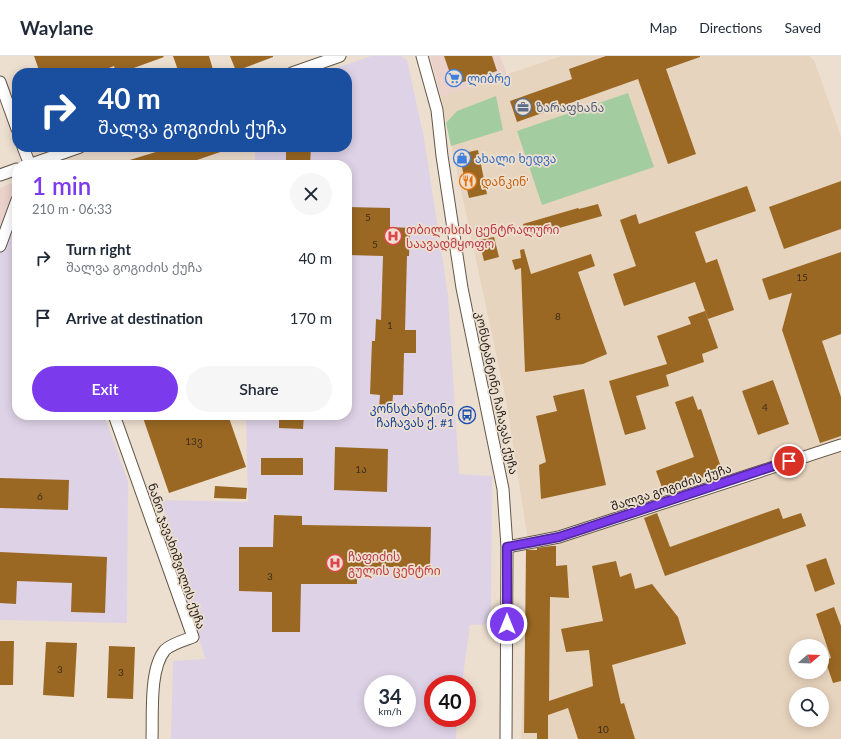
<!DOCTYPE html>
<html lang="en">
<head>
<meta charset="utf-8">
<style>
  body { margin:0; font-family:Lato,"Noto Sans Georgian",sans-serif; background:#f6f6f7; color:#1f2937; height:100vh; display:flex; flex-direction:column; font-size:15px; white-space:nowrap }
  * { box-sizing:border-box; margin:0 }
  p { font-size:13px; color:#747a83 }
  .icon { flex:none; width:22px; height:22px; fill:none; stroke:currentColor; stroke-width:2; stroke-linecap:round; stroke-linejoin:round }
  .map { position:relative; flex:1; overflow:hidden }
  .panel { position:absolute; left:12px; top:104px; width:340px; height:260px; display:flex; flex-direction:column; background:#fff; border-radius:16px; box-shadow:0 2px 10px #0003 }
  .panel>* { flex:none }
  .top-card { position:absolute; left:12px; top:12px; width:340px; height:84px; border-radius:16px; box-shadow:0 2px 10px #0003; background:#1a4fa0; color:#fff; overflow:hidden }
  .needle { width:26px; rotate:71deg }
  .tools { position:absolute; left:789px; top:583px; display:grid; gap:8px }
  .tools a { display:grid; place-items:center; width:40px; height:40px; border-radius:50%; background:#fff; box-shadow:0 2px 10px #0003; font-size:20px }
  .speed { position:absolute; left:364px; top:619px; display:flex; gap:8px; font-size:20px; font-weight:700; text-align:center }
  .speed>* { display:grid; place-content:center; width:52px; height:52px; border-radius:50%; background:#fff; box-shadow:0 2px 10px #0003; line-height:1 }
  .speed small { font-size:10px; font-weight:400 }
  .speed .limit { border:6px solid #d22; background:#fff; color:#111 }
  .pin { position:absolute; display:grid; place-items:center; width:34px; height:34px; color:#fff; margin:-17px; border:2px solid #fff; border-radius:50%; box-shadow:0 1px 4px #0007 }
  .me { position:absolute; width:44px; margin:-22px; rotate:0deg; stroke-linejoin:round; filter:drop-shadow(0 0 3px #0008) }
  .turn { display:flex; align-items:center; gap:14px; height:84px; padding:0 20px; font-size:18px }
  .turn .icon { width:52px; height:52px; stroke-width:2.5 }
  .turn b { display:block; font-size:28px; line-height:34px }
  .round { display:grid; place-items:center; flex:none; width:42px; height:42px; border-radius:21px; background:#f6f6f7 }
  .head { display:flex; align-items:center; justify-content:space-between; height:68px; padding:0 20px }
  h1 { font-size:24px; font-weight:600; line-height:30px; color:#7c3aed }
  .primary-button { display:flex; gap:8px; margin-top:auto; padding:8px 20px }
  .primary-button a { flex:1; height:46px; border-radius:24px; background:#7c3aed; color:#fff; font-size:16px; font-weight:600; line-height:46px; text-align:center }
  .primary-button a+a { background:#f6f6f7; color:#1f2937 }
  ul { padding:0; list-style:none }
  li { display:flex; align-items:center; gap:12px; height:60px; padding:0 20px }
  li div { flex:1 }
  li b { display:block; font-size:15px }
  li em { font-style:normal }
  header { display:flex; align-items:center; gap:24px; box-sizing:border-box; height:56px; padding:0 20px; background:#fff; border-bottom:1px solid #e0e1e3 }
  header strong { font-size:19px }
  nav { display:flex; gap:22px; margin-inline-start:auto; font-size:14px }
  .map>svg:first-child { display:block }
  .commercial { fill:#ead1c9 }
  .built { fill:#e7d4be; fill-rule:evenodd }
  .medical { fill:#ded2e6; fill-rule:evenodd }
  .green { fill:#a3cda1 }
  .building { fill:#9a6823 }
  .lines { fill:none; stroke-linecap:round; stroke-linejoin:round }
  .minor-casing { stroke:#625749; stroke-width:13 }
  .minor { stroke:#fff; stroke-width:11 }
  .route-casing { stroke:#51269a; stroke-width:10 }
  .route { stroke:#7c3aed; stroke-width:7 }
  .labels { text-anchor:middle; dominant-baseline:central; stroke-width:3.5; stroke-linejoin:round; paint-order:stroke }
  .number-label { font-size:10px; fill:#3e2e18 }
  .shop-label { font-size:12px; fill:#366cbe; stroke:#eddfcf; text-anchor:start }
  .service-label { font-size:12px; fill:#4e5e75; stroke:#eddfcf; text-anchor:start }
  .food-label { font-size:12px; fill:#c56008; stroke:#eddfcf; text-anchor:start }
  .health-label { font-size:12px; fill:#be3a42; stroke:#eddfcf; text-anchor:start }
  .street-label { font-size:12px; fill:#201b15; stroke:#eddfcf }
  .transit-label { font-size:12px; fill:#164399; stroke:#eddfcf; text-anchor:end }
</style>
</head>
<body>
<header>
<strong>Waylane</strong>
<nav><a>Map</a><a>Directions</a><a>Saved</a></nav>
</header>
<div class="map">
<svg width="841" height="683" viewBox="0 0 841 683">
  <rect width="100%" height="100%" fill="#eddfcf"/>
  <path class="commercial" d="M430,0h70l7,19 -66,22z
    M17,125v40l-17,7v-40z"/>
  <path class="built" d="M561,0h248l5,4 27,76v603h-320l8,-192 -23,-147 -65,-303zM796,590h26v26h-26zM796,638h26v26h-26z"/>
  <path class="medical" d="M371,0h30l6,4 17,78 24,157 11,179 33,2 -1,148 -21,1 -8,59h-29v34h24l-1,21h-285l2,-78 32,-2 -44,-159 87,2 -2,-87h101v-250h-92v-18h92v-74h-25zM373,628h34v34h-34z
    M17,165v194h87l24,66 -1,142 -127,-3v-392z"/>
  <path class="green" d="M628,37l26,74 -112,38 -25,-74z
    M496,40l7,34 -52,16 -5,-23 11,-12z"/>
  <path class="building" d="M34,0h129l1,1 -44,16h-4l-2,-7 -18,7h-56z
    M173,0h36l5,17h-35z
    M230,0h43v1l-37,14z
    M444,0h48l5,15 -43,14z
    M606,0h94v1l-34,12 30,85 -28,10 -30,-85 -121,43 -7,-21 62,-22 -3,-10z
    M172,91h57v2l-32,11 1,5h-77l-1,-2z
    M286,91h25l-1,18h-24z
    M478,94l9,44 -18,4 -10,-44z
    M841,125v48l-57,20 -15,-42z
    M747,130l9,25 -61,21 11,31 11,-4 17,51 -26,9 -13,-37 -71,24 -11,-32 23,-8 -16,-46 16,-6 3,10z
    M598,148l4,12 -75,21 -4,-13 55,-16 1,1z
    M347,151l43,1v19l20,1 -1,28h-2l-2,74h11v23h-12l-1,42h-10l-1,13h-13l1,-13 -10,-1 2,-53h3l1,-22 5,1 2,-64 -36,-1z
    M494,181l5,20 -15,4 -5,-21z
    M524,193l7,25 60,-20 4,12 -17,6 29,82 -24,10 -58,8 -4,-104 -6,2 -3,-10 9,-2 -1,-8z
    M841,196v82l-19,7 19,56v39l-21,7 -38,-113 10,-37 -23,7 -7,-21z
    M705,255l13,37 -16,6 2,8 -38,13 3,11 -33,10 10,33 -21,6 -16,-54 58,-17 -10,-28 34,-12 -3,-7z
    M773,324l16,44 -31,11 -16,-44z
    M584,333l22,96 -65,14 -2,-34 7,-3 -10,-46 21,-5 -4,-15z
    M693,340l5,14 3,-1 21,61 -58,23 -8,-22 38,-14 -19,-55z
    M142,359h86l18,52 -77,26z
    M279,359h25l-1,14 -24,-1z
    M335,391l53,2 -1,43 -53,-2z
    M261,402h42v17h-42z
    M0,422l69,2 -1,30 -68,-2z
    M215,430l32,2 -1,11 -32,-1z
    M779,452l4,11 18,-6 5,13 -141,50 -21,-58 13,-5 13,34z
    M274,459l28,1v9l129,2 -1,40h-73v17h-56l-1,48h-28v-40l-33,-1v-44h34z
    M552,490h4v20l11,-1 2,33 -19,-1 -1,104 44,-15 -4,-36 -23,2 -5,-23 42,-8 -11,-55 24,-5 4,16 11,-4 4,16 17,-5 26,33 8,27 -74,21 9,39 3,-1 11,36h-57l-10,-31 -20,7v24h-11v-6h-13l2,-183h11v-2z
    M0,496l107,5 -2,56 -34,-1 1,-29 -55,-2 -1,23 -16,-1z
    M826,502l9,26 -20,8 -9,-27z
    M834,551l7,19v55l-8,2 -8,-23 6,-2 -15,-44z
    M0,585h14l-1,44h-13z
    M46,586l31,1 -3,54 -31,-2z
    M109,590l26,1 -2,52 -26,-1z"/>
  <g class="lines">
    <g class="minor-casing">
      <path id="minor" d="M422,0l15,54 5,46 20,132 41,201 4,58 -1,192
        M292,17l48,-17
        M0,26l17,47
        M23,91l7,18
        M29,109l51,-18
        M0,119l17,-6
        M0,190l17,-46
        M114,359l79,222c-8,3 -22,7 -28,13 -16,19 -12,65 -13,89
        M507,491l52,-10 282,-92"/>
    </g>
    <use href="#minor" class="minor"/>
  </g>
  <g class="lines">
    <g class="route-casing">
      <path id="route" d="M507,568v-77l52,-10 230,-76"/>
    </g>
    <use href="#route" class="route"/>
  </g>
  <defs>
    <g id="supermarket-ring" transform="scale(0.9)"><circle r="9.5" fill="#eddfcf" stroke="#3f7fe0" stroke-width="1.5"/><path d="M-6-5.5h2.5l.6 2H6L4.5 2H-2.5L-4.4-4H-6ZM-1.5 3.2a1.3 1.3 0 1 0 .1 0ZM3 3.2a1.3 1.3 0 1 0 .1 0Z" fill="#3f7fe0"/></g>
    <g id="office-ring" transform="scale(0.9)"><circle r="9.5" fill="#eddfcf" stroke="#5c6f8a" stroke-width="1.5"/><path d="M-6-3h4V-5.5h4V-3h4V5H-6ZM-1-4.5V-3h2v-1.5ZM-6 0V1H6V0Z" fill="#5c6f8a"/></g>
    <g id="shop-ring" transform="scale(0.9)"><circle r="9.5" fill="#eddfcf" stroke="#3f7fe0" stroke-width="1.5"/><path d="M-5-2.5h2.3a2.7 3.5 0 0 1 5.4 0H5L5.5 6h-11ZM-1.5-2.5h3a1.5 2.3 0 0 0-3 0Z" fill="#3f7fe0"/></g>
    <g id="restaurant-ring" transform="scale(0.9)"><circle r="9.5" fill="#eddfcf" stroke="#e8710a" stroke-width="1.5"/><path d="M-5-6h1v4h1v-4h1v4h1v-4h1v5L-1.5 .5V6h-2V.5L-5-1ZM5-6V6H3V1.5H1.5Q1.5-4 5-6Z" fill="#e8710a"/></g>
    <g id="hospital-ring" transform="scale(0.9)"><circle r="9.5" fill="#eddfcf" stroke="#e0444e" stroke-width="1.5"/><path d="M-5-5h3v3.5h4V-5h3V5h-3V1.5h-4V5h-3Z" fill="#e0444e"/></g>
    <g id="bus-ring" transform="scale(0.9)"><circle r="9.5" fill="#eddfcf" stroke="#1a4fb4" stroke-width="1.5"/><path d="M-5-6H5V4H4V6H2V4H-2V6H-4V4H-5ZM-3.5-4V0h7V-4ZM-3.5 1.2v1.5H-2V1.2ZM2 1.2v1.5H3.5V1.2Z" fill="#1a4fb4"/></g>
  </defs>
  <g fill-rule="evenodd">
    <use href="#supermarket-ring" x="454" y="22"/>
    <use href="#office-ring" x="523" y="51"/>
    <use href="#shop-ring" x="462" y="102"/>
    <use href="#restaurant-ring" x="468" y="125"/>
    <use href="#hospital-ring" x="393" y="180"/>
    <use href="#bus-ring" x="467" y="359"/>
    <use href="#hospital-ring" x="335" y="507"/>
  </g>
  <g class="labels">
    <g class="number-label">
      <text x="368" y="161">5</text>
      <text x="375" y="188">5</text>
      <text x="802" y="221">15</text>
      <text x="558" y="260">8</text>
      <text x="390" y="269">1</text>
      <text x="765" y="351">4</text>
      <text x="194" y="385">13ვ</text>
      <text x="361" y="413">1ა</text>
      <text x="40" y="440">6</text>
      <text x="270" y="520">3</text>
      <text x="60" y="613">3</text>
      <text x="121" y="616">3</text>
      <text x="603" y="673">10</text>
    </g>
    <g class="shop-label">
      <text x="467" y="22">ლიბრე</text>
      <text x="475" y="102">ახალი ხედვა</text>
    </g>
    <g class="service-label">
      <text x="536" y="51">ზარაფხანა</text>
    </g>
    <g class="food-label">
      <text x="481" y="125">დანკინ'</text>
    </g>
    <g class="health-label">
      <text x="406" y="173">თბილისის ცენტრალური<tspan x="406" dy="14">საავადმყოფო</tspan></text>
      <text x="348" y="500">ჩაფიძის<tspan x="348" dy="14">გულის ცენტრი</tspan></text>
    </g>
    <g class="street-label">
      <text transform="translate(497 337) rotate(78)">კონსტანტინე ჩაჩავას ქუჩა</text>
      <text transform="translate(671 431) rotate(-18)">შალვა გოგიძის ქუჩა</text>
      <text transform="translate(177 500) rotate(71)">ნანო ჯავახიშვილის ქუჩა</text>
    </g>
    <g class="transit-label">
      <text x="454" y="352">კონსტანტინე<tspan x="454" dy="14">ჩაჩავას ქ. #1</tspan></text>
    </g>
  </g>
</svg>
<div class="tools">
<a><svg class="needle" viewBox="-14 -14 28 28"><path d="M0-13l5 13h-10z" fill="#e53935"/><path d="M0 13l5-13h-10z" fill="#747a83"/></svg></a>
<a><svg class="icon" aria-label="search" viewBox="0 0 24 24"><circle cx="10" cy="10" r="6"/><path d="M15 15l6 6"/></svg></a>
</div>
<div class="speed"><div>34<small>km/h</small></div><div class="limit">40</div></div>
<div class="pin" style="left:789px;top:405px;background:#d93025"><svg class="icon" aria-label="arrive" viewBox="0 0 24 24"><path d="M6 21V4h12l-3 4 3 4H6"/></svg></div>
<svg class="me" style="left:507px;top:568px" viewBox="-20 -20 40 40"><circle r="17" fill="#7c3aed" stroke="#fff" stroke-width="3"/><path d="M0-11L8 9 0 5-8 9z" fill="#fff"/></svg>
<div class="top-card">
<div class="turn"><svg class="icon" aria-label="right" viewBox="0 0 24 24"><path d="M7 20v-9h11M14 6l5 5-5 5"/></svg><div><b>40 m</b>შალვა გოგიძის ქუჩა</div></div>
</div>
<section class="panel">
<div class="head"><div><h1>1 min</h1><p>210 m · 06:33</p></div><a class="round"><svg class="icon" aria-label="close" viewBox="0 0 24 24"><path d="M6 6l12 12M18 6L6 18"/></svg></a></div>
<ul>
<li><svg class="icon" aria-label="right" viewBox="0 0 24 24"><path d="M7 20v-9h11M14 6l5 5-5 5"/></svg><div><b>Turn right</b><p>შალვა გოგიძის ქუჩა</p></div><em>40 m</em></li>
<li><svg class="icon" aria-label="arrive" viewBox="0 0 24 24"><path d="M6 21V4h12l-3 4 3 4H6"/></svg><div><b>Arrive at destination</b></div><em>170 m</em></li>
</ul>
<div class="primary-button"><a>Exit</a><a>Share</a></div>
</section>
</div>
</body>
</html>
